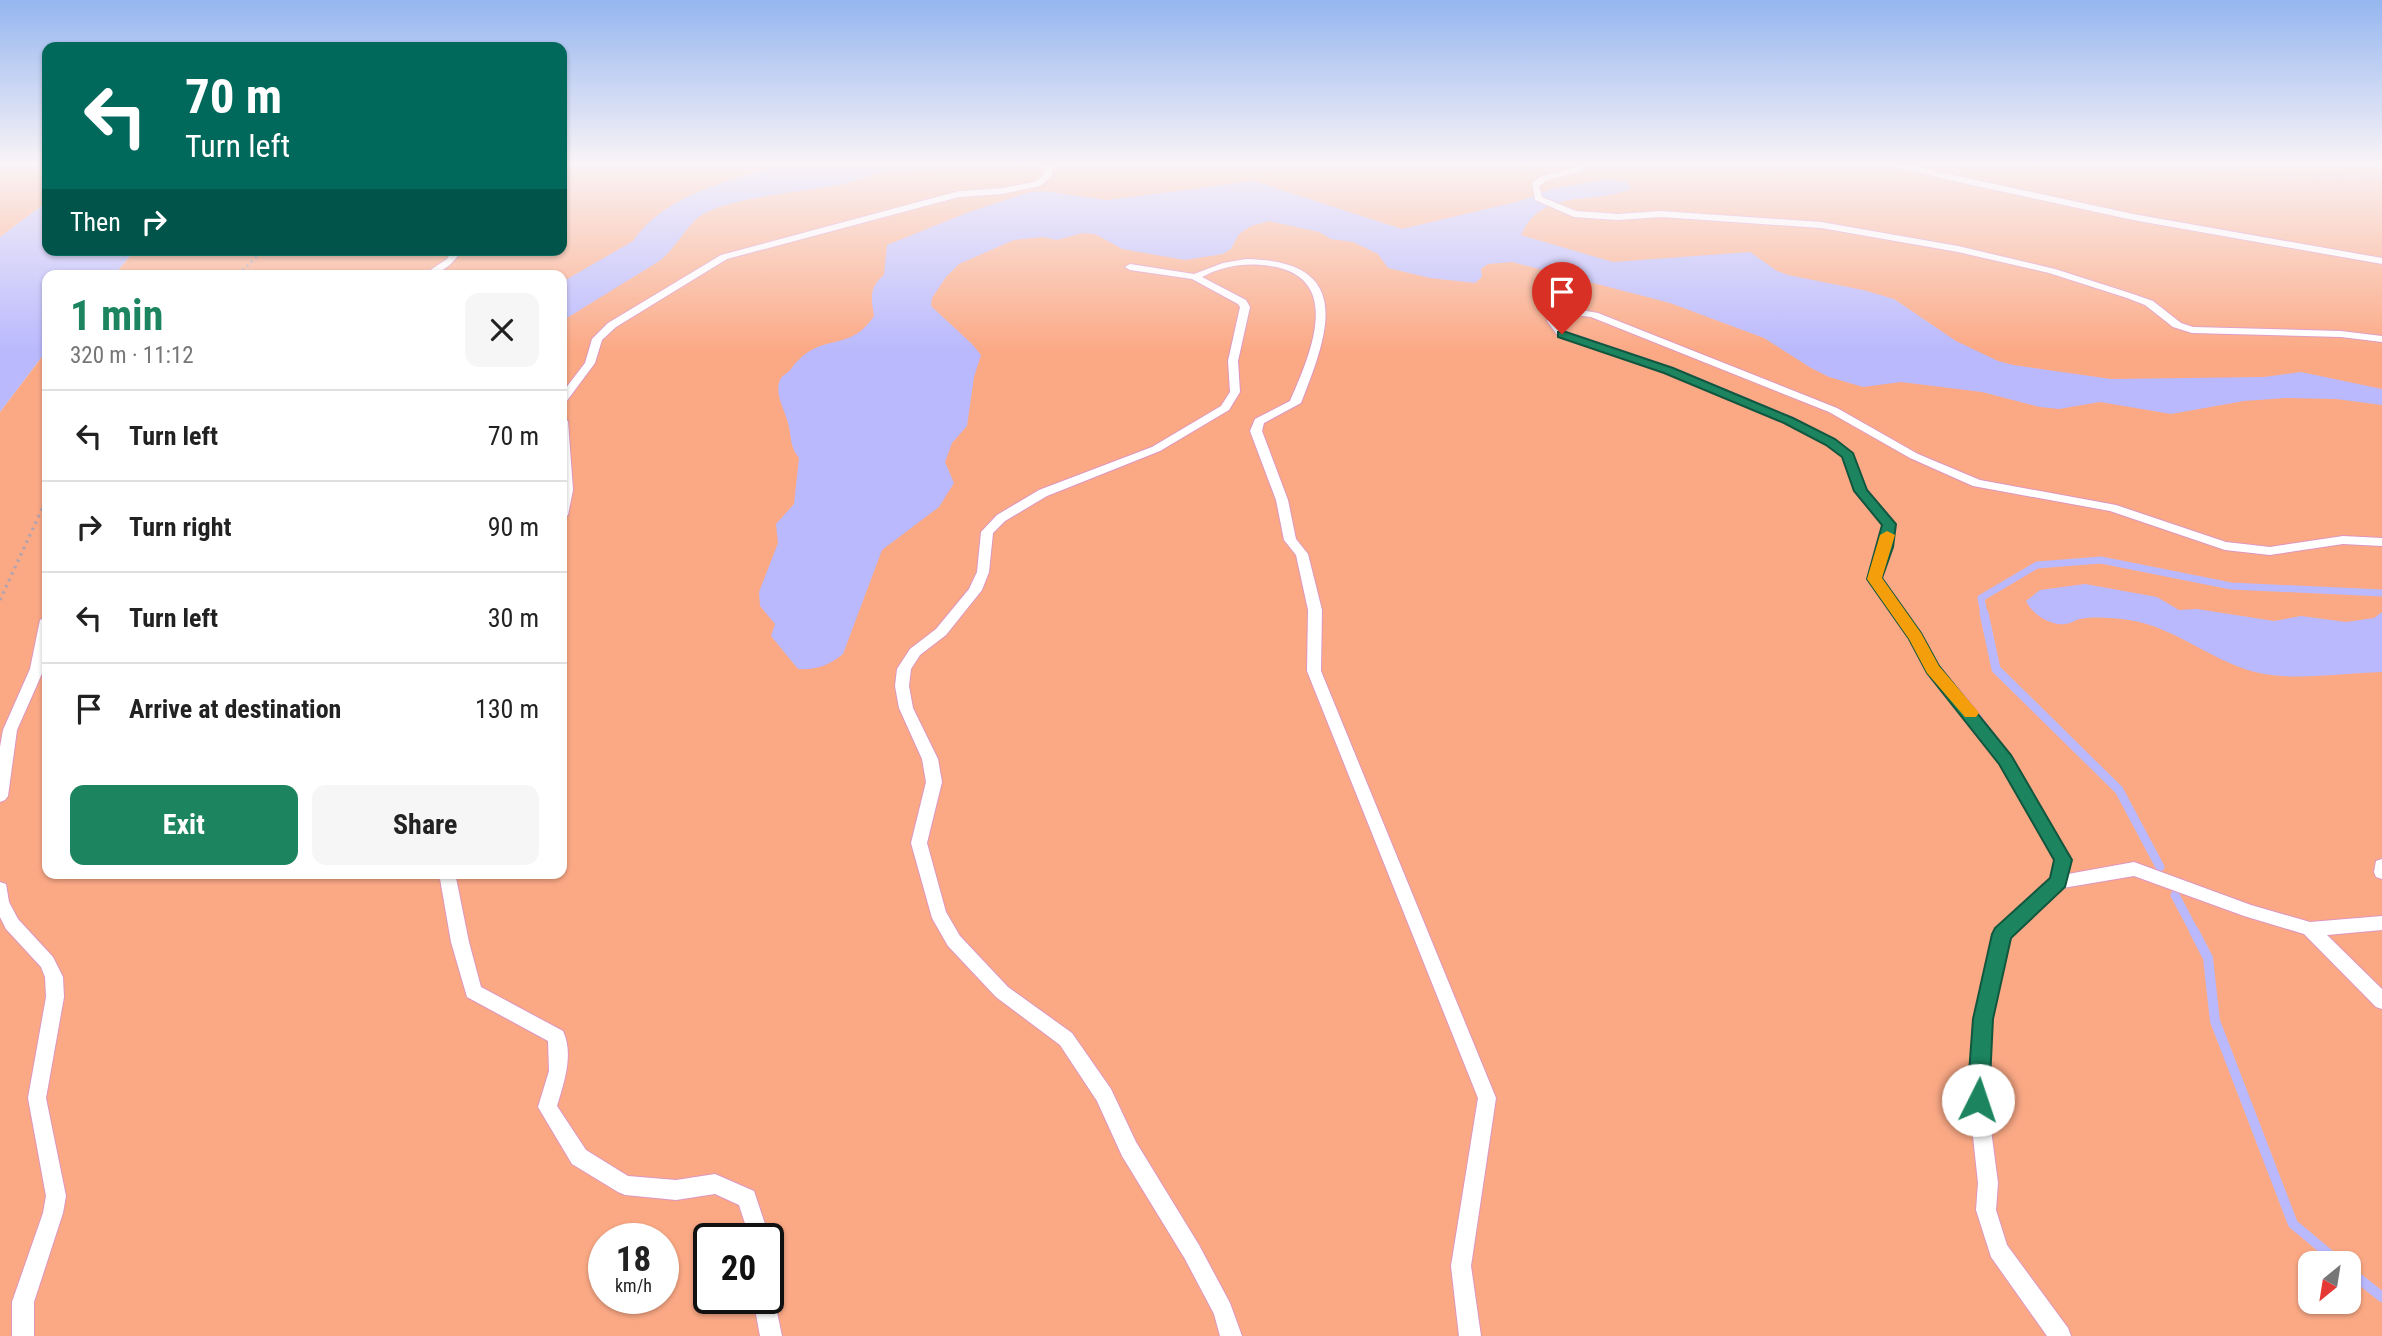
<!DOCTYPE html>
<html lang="en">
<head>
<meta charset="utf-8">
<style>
  body { margin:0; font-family:"Roboto Condensed",sans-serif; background:#f6f6f6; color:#222; height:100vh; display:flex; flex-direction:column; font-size:26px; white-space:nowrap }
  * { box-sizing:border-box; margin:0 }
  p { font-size:23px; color:#767676 }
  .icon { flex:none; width:38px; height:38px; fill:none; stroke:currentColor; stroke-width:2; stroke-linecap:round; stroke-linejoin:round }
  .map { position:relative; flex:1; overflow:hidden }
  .drawer { position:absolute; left:42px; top:270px; width:525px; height:609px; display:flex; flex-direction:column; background:#fff; border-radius:14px; box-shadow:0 2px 5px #0004 }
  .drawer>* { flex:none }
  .top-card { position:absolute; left:42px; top:42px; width:525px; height:214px; border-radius:14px; box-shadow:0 2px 5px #0004; background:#00695c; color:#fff; overflow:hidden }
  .needle { width:46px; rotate:210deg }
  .controls { position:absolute; left:2298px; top:1251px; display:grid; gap:14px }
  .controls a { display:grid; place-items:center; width:63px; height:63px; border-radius:14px; background:#fff; box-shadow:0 2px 5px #0004; font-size:35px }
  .speed { position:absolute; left:588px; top:1223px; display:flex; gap:14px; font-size:35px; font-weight:700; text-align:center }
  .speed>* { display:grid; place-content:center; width:91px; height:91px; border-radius:50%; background:#fff; box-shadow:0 2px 5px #0004; line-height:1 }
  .speed small { font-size:18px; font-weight:400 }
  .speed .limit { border:4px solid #111; border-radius:10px; background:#fff; color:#111 }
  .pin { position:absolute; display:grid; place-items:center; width:60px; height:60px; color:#fff; margin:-72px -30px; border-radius:50% 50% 50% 0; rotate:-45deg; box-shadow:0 0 7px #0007 }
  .pin .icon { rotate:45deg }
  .me { position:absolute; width:77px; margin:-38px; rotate:4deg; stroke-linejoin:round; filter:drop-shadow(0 0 5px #0008) }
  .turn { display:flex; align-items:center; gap:24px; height:147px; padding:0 28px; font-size:32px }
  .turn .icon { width:91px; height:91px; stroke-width:2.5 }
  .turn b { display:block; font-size:49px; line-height:60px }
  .then { display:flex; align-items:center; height:66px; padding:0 28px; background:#0003; gap:14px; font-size:26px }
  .round { display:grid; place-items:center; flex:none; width:74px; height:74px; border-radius:14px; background:#f6f6f6 }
  .headline { display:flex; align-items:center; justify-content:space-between; height:119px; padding:0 28px }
  h1 { font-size:42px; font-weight:700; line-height:52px; color:#1c8560 }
  .cta { display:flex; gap:14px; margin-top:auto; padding:14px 28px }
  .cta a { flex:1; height:80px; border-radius:14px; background:#1c8560; color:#fff; font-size:28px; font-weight:700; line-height:80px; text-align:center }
  .cta a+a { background:#f6f6f6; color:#222 }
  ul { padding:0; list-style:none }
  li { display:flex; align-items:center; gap:21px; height:91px; padding:0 28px; border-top:2px solid #e0e0e0 }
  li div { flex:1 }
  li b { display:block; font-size:26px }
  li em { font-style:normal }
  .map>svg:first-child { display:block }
  .green { fill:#fba985; fill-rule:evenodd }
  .water { fill:#bab9fd }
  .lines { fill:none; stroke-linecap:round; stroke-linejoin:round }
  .stream-far2 { stroke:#bab9fd; stroke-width:7 }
  .stream-far1 { stroke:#bab9fd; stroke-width:9 }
  .stream { stroke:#bab9fd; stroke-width:10 }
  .service-casing { stroke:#de96bf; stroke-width:2 }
  .path-far1 { stroke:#b5a3ad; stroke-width:2.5; stroke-dasharray:2.5 3.5; stroke-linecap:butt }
  .path { stroke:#b5a3ad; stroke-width:3.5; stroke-dasharray:2.5 4.5; stroke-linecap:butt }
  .service { fill:#fff; fill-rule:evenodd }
  .route { fill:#1c8560; stroke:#12563e; stroke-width:2 }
  .slow { fill:#f59e0b }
</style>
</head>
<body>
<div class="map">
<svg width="2382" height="1336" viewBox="0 0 2382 1336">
  <rect width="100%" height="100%" fill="#f5e6ee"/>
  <path class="green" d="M0,163h47v39l-47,35z
    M562,163h1820v1173h-2382v-924l47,-62v523h515v-598h-448l21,-25h427zM604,1239h59v59h-59zM709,1239h59v59h-59zM2310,1264h38v38h-38z"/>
  <path class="water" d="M779,163h175c-14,3 -28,6 -42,8 -11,1 -22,-1 -32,2 -16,3 -30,11 -46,13 -32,6 -116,12 -139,34 -12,13 -20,27 -34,40l-99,61v-39l71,-41c29,-44 94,-61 143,-74z
    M1607,179l20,3 4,7c-42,16 -89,-1 -110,46l92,27 137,-10 27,19 11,4 75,15 31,9 62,42 42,20 15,4 98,14 153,-2 37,-5 81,17v16l-46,-6 -50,-1 -42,3 -73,13 -71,-12 -41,7 -19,-2 -58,-15 -81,-10 -38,5 -34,-10 -18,-9 -47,-30 -94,-35 -158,-41 -24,2 -7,5 1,8 -7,6 -45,-5 -42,-10 -10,-14 -25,-12 -22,-3 -12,-7 -50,-11 -18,5 -12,8 -8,15 -8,5 -38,6 -63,-11 -27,-15 -13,-1 -25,7 -14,-3 -29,3 -55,24 -13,13 -14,21 -1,8 41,38 9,11 -7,22 -7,49 -15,17 -7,19 9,21 -15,24 -57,43 -39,104c-15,12 -27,16 -45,15l-27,-33 4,-12 -15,-18 -1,-14 19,-49 -2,-19 18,-20 5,-46c-10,-13 -7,-21 -11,-35 -3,-13 -14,-29 -8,-43 2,-5 8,-7 11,-11 30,-40 57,-14 83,-53 -3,-18 -5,-29 10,-41l3,-30 82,-33 60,-20 16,-1 61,9 148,-19 148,48 118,-28 31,-12z
    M47,202v48h88l-21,25h-67v75l-47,62v-175z
    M2085,584l72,13 22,13 18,-1 77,12 27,-5 45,6 28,-4 8,-6v60c-38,1 -81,8 -118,2 -49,-9 -87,-47 -135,-54 -15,-2 -34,-4 -49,-1 -5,1 -10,5 -15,5 -15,2 -33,-10 -39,-23l14,-11z"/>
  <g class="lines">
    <path class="stream-far2" d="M1984,614l-3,-16 56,-33 64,-5 130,26 151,7"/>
    <path class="stream-far1" d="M1984,613l12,56 123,121 41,77
      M2175,895l20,38"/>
    <path class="stream" d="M2194,931l14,27 7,63 78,203 48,40
      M2348,1270l34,27"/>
    <g class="service-casing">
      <path id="service" d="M1044,163h8v13l-12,10 -38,8 -43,3 -232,62 -111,68 -14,13 -7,23 -29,39 -4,1v-10l23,-30 7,-24 16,-16 113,-68 238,-64 43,-3 32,-6 10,-7z
        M1578,163h8l-6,9 -32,8 -9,6 3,11 34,14 42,3 43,-3 160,11 137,24 97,23 78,25 20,7 28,22 12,4 148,4 41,5v6l-41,-5 -149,-4 -19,-6 -28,-22 -18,-7 -78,-25 -91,-21 -137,-24 -160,-11 -43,3 -44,-3 -39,-17 -3,-17 10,-7 32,-8z
        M1883,163h15l235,51 249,44v6l-249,-44 -184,-40z
        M453,250h9c-10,15 -21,25 -39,25l24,-16z
        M1246,259c108,2 84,71 55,144l-37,20 -2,8 26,69 8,39 12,15 14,56 -1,61 175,427 -25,168 10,70h-22l-8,-70 27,-168 -171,-427 1,-61 -12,-55 -12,-15 -8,-40 -26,-69 5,-12 35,-18c20,-46 55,-124 -20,-135 -23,-4 -48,0 -68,11l44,23 4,7 -12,54 2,31 -11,18 -69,41 -113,45 -42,25 -12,12 -4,39 -7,18 -36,45 -26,20 -9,14 -2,17 4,22 25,51 4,23 -15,61 19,69 14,24 48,51 64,46 39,56 25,53 63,103 31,58 12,33h-22l-6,-22 -29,-55 -63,-103 -25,-55 -37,-56 -64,-48 -48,-51 -16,-28 -21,-75 15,-61 -4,-23 -23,-51 -4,-22 2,-17 13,-20 26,-20 33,-40 8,-17 4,-40 16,-17 42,-25 113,-43 69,-41 9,-14 -2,-31 12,-54 -2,-3 -46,-25 -62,-9 -5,-3 5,-3 64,10 29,-11z
        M1575,309l23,4 239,95 81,46 62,26 136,25 110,37 44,5 73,-11 39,2v8l-39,-2 -73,11 -45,-5 -115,-39 -137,-25 -63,-28 -81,-46 -238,-95 -16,-2 -17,2 -1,4 9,11 107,36 120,50 41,22 18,13 15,37 28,34 -13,55 39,55 17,32 34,39 38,51 61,104 -3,14 66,-12 117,43 59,17 72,-6v14l-55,5 55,54v20l-6,-2 -72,-73 -60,-18 -110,-40 -71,12 -53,49 -18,82 -5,80 11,84 -2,27 11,35 61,83 3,8h-24l-56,-79 -15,-47 2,-27 -9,-84 5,-80 20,-85 2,-5 55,-50 4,-19 -55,-96 -38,-51 -34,-41 -18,-33 -42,-60 15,-55 -28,-33 -12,-34 -17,-13 -41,-22 -120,-50 -107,-36 -11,-15 2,-6 5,-3z
        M562,418l6,3 5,69 -5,25 -6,4z
        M47,616v37l-3,16 -27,61 -9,66 -3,4 -5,2v-55l3,-17 27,-61 10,-49z
        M2382,859v20l-6,-2 -2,-5 2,-11z
        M439,873h16l14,69 12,45 82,44c11,23 1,52 -6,75l29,44 42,26 48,4 39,-6 39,17 16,48 -2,5v-5h-18l-11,-34 -24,-11 -39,6 -51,-5 -7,-3 -46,-28 -34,-57 11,-36 -1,-30 -81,-44 -16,-55z
        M0,882l6,2 3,18 9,17 35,38 10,20 1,20 -18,101 20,98 -3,17 -29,89v34h-22v-34l31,-89 3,-17 -18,-98 18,-101 -1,-20 -4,-10 -35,-38 -6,-12z
        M768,1290l6,8 8,38h-22l-7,-38h15z"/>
    </g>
    <path class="path-far1" d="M2193,163l61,12 128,2
      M238,275l25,-25"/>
    <path class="path" d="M0,600l47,-102"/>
    <use href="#service" class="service"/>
  </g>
  <linearGradient id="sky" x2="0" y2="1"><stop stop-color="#95b6f0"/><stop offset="0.47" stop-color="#faf4f7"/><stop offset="1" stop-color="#faf4f7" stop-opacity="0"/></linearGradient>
  <rect width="2382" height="350" fill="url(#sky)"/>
  <path class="route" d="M1558,332h8l107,36 120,50 42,21 18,14 14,37 29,34 -3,23 -11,31 39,55 18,33 72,89 61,105 -7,27 -54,51 -18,81 -4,81 -3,7 -8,3 -8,-3 -3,-7 6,-81 19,-85 3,-6 55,-50 4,-18 -55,-96 -72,-91 -18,-34 -42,-60 15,-54 -28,-34 -12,-34 -16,-12 -42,-22 -120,-50 -106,-36z"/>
  <path class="slow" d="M1887,531l8,4 -13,43 39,55 18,33 37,43 3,4 -3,4h-11l-38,-44 -18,-34 -42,-60 13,-44z"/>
</svg>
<div class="controls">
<a><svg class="needle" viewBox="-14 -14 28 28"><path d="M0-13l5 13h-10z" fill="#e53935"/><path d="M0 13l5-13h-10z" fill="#767676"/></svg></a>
</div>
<div class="speed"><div>18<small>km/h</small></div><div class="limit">20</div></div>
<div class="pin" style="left:1562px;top:334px;background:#d93025"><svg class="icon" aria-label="arrive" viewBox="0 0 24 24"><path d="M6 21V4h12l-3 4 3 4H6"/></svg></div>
<svg class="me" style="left:1978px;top:1100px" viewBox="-20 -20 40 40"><circle r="19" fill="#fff"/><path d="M0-13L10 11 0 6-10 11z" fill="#1c8560"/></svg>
<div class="top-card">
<div class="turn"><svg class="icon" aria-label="left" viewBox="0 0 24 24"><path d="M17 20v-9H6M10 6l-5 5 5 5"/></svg><div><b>70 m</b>Turn left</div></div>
<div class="then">Then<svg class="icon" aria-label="right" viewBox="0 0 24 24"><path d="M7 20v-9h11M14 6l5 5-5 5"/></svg></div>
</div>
<section class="drawer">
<div class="headline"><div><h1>1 min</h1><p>320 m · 11:12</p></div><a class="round"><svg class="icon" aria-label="close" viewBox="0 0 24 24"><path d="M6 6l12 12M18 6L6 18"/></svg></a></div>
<ul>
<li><svg class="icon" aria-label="left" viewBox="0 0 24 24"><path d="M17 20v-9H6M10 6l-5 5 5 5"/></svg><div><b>Turn left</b></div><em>70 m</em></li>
<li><svg class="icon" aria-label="right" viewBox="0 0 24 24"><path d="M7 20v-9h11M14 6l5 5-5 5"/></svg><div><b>Turn right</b></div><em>90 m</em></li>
<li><svg class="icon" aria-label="left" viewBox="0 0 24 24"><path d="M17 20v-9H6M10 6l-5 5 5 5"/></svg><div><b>Turn left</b></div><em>30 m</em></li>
<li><svg class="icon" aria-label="arrive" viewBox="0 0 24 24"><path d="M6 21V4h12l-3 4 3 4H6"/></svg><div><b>Arrive at destination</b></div><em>130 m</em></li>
</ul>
<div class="cta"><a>Exit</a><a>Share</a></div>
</section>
</div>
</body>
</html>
